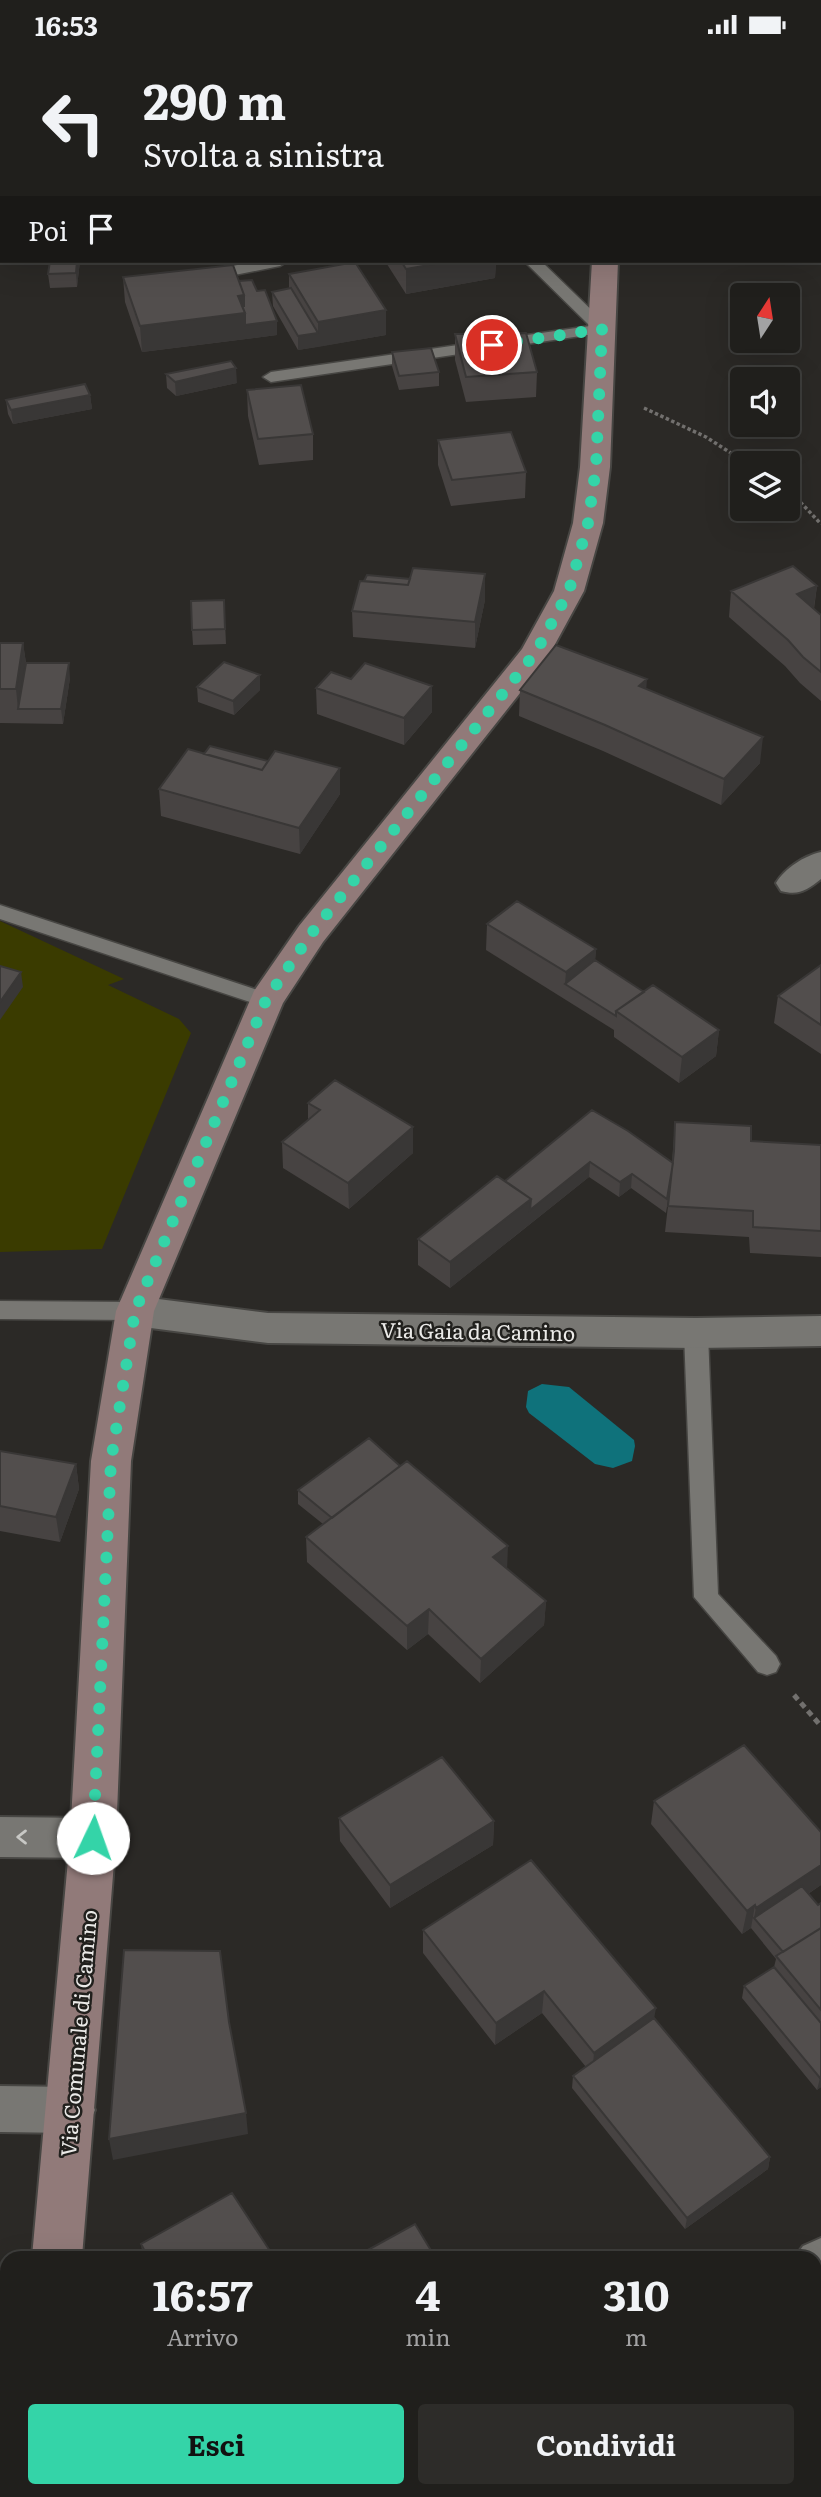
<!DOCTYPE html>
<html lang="it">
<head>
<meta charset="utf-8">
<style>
  body { margin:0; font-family:Literata,serif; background:#2d2c29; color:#f1f3f6; height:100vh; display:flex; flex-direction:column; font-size:26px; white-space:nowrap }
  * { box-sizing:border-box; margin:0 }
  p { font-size:23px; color:#a2a2a3 }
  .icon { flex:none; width:38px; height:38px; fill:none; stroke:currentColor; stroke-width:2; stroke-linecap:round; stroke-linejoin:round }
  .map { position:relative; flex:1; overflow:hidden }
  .details { position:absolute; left:0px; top:2202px; width:822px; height:247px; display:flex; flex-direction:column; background:#201f1c; border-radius:21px 21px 0 0; box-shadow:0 7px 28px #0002,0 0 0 2px #3d3d3b }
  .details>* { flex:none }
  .banner { position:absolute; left:0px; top:0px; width:822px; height:214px; box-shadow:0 7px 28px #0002,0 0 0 2px #3d3d3b; background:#201f1c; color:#f1f3f6; overflow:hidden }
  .needle { width:46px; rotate:12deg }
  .tools { position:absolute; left:730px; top:234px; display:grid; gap:14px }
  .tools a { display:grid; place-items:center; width:70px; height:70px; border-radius:7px; background:#201f1c; box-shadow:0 7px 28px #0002,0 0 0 2px #3d3d3b; font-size:35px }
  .pin { position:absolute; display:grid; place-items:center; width:60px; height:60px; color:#fff; margin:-30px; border:4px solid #fff; border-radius:50%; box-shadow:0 2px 7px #0007 }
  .me { position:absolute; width:77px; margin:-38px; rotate:3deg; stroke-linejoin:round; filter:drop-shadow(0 0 5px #0008) }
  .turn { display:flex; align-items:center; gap:24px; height:147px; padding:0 28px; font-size:32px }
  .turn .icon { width:91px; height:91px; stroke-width:2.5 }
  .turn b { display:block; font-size:49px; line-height:60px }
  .then { display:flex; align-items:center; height:66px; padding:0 28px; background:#0003; gap:14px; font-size:26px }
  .eta { display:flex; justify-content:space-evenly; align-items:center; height:119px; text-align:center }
  .eta b { font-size:42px; font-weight:700; line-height:49px }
  .primary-button { display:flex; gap:14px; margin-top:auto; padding:14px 28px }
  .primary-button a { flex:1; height:80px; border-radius:7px; background:#34d4a8; color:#111; font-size:28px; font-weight:700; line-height:80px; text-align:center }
  .primary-button a+a { background:#2d2c29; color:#f1f3f6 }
  .status { display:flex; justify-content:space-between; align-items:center; height:49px; padding:0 35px; background:#201f1c; direction:ltr }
  .status svg { height:19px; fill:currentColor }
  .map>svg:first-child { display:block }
  .green { fill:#3a3b00 }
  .water { fill:#0f727b }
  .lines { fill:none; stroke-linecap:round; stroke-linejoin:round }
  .lane-casing { stroke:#474643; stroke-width:3 }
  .street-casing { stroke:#474643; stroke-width:4 }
  .secondary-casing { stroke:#474643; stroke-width:4 }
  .path-far1 { stroke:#72706e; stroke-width:3.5; stroke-dasharray:3.5 2.5; stroke-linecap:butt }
  .path { stroke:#72706e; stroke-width:5; stroke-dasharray:6 4.5; stroke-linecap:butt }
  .lane { fill:#787773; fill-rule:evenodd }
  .street { fill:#787773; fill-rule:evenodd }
  .secondary { fill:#917a79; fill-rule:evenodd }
  .wall { fill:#474342 }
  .shaded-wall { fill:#393736 }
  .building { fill:#524e4d; stroke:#393736; stroke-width:2 }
  .oneway { stroke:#c8c8c5 }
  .route { stroke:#34d4a8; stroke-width:12; stroke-dasharray:0 21.6 }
  .labels { text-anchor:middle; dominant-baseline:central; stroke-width:5; stroke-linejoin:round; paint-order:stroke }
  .street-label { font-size:21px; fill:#ebeae8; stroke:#21201d }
</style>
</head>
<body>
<div class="status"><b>16:53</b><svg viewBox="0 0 49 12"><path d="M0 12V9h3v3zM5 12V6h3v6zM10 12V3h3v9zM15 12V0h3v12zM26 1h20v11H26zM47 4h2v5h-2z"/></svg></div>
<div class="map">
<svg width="821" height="2448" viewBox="0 0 821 2448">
  <rect width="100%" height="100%" fill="#2b2926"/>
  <path class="green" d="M0,872l124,58 -16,6 71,34 12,14 -89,216 -102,3z"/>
  <path class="water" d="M542,1335l27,3 65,53 1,6 -3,15 -19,7 -18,-4 -66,-51 -3,-6 2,-16z"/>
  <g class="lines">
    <g class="lane-casing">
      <path id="lane" d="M257,212h31l-8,5 -76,15 -8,-5 2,-3z
        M524,212h17l67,65 2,3 -2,3 -337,50 -8,-5 8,-5 319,-46z
        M0,856l273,90 3,5 -3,5 -7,2 -7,-2 -259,-86z
        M0,1252l135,1 8,3 4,6 -4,6 -8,3 -135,-1z
        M696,1275l8,3 4,6 10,261 58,62 4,8 -4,8 -9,3 -9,-3 -64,-75 -10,-264 4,-6z"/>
    </g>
    <g class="street-casing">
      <path id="street" d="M821,803v27c-14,11 -22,17 -40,12l-5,-8c9,-15 28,-27 45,-31z
        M135,1247l133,17 428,5 125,-2v30l-125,2 -428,-5 -133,-17 -14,-4 -5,-11 5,-11z
        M0,1768l93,1 16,6 7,14 -7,14 -16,6 -93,-1z
        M0,2037l71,1 17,7 7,16 -7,16 -17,7 -71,-1z
        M821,2189v52l-5,2v-35h-21l8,-11z
        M438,2441h61l-3,7h-60z"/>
    </g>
    <g class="secondary-casing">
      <path id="secondary" d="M602,0h24v2h-24z
        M592,212h26l-8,206 -7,56 -19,68 -37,68 -224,283 -40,61 -129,308 -23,150 -15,377 -34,419h-50l38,-419 21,-377 25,-150 138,-320 45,-65 223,-277 32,-58 19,-68 7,-56z
        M8,2441h52v7h-52z"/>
    </g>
    <path class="path-far1" d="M644,359l62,29 42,27
      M788,440l33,35"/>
    <path class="path" d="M794,1646l27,31"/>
    <use href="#lane" class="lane"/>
    <use href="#street" class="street"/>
    <use href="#secondary" class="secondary"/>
  </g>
  <path class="wall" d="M50,212h30l-3,26 -27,1 -2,-14z
    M385,212h111l-1,17 -89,16z
    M289,225l97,36v25l-88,15 -25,-44 -1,-14 17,-3z
    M123,228l116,4 18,10 20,30v14l-135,17 -17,-50z
    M455,285l82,38 -1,25 -70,5 -11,-42z
    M392,303l47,20v14l-40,4 -7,-24z
    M166,325l71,9 -61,13 -9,-8z
    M247,341l66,44v26l-54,5 -11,-49z
    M90,346l2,14 -79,15 -5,-10 -2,-14z
    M438,391l88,32 -1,26 -74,8 -13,-41z
    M485,525v26l-10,48 -122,-11 -1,-26 58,-32z
    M817,537l-3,23 7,6v86l-21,-18 -15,-17 -56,-49 2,-26z
    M224,551l2,44 -33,1 -1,-15z
    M0,594h23l3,20 44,15 -7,46 -63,-1z
    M351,630l81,7v26l-28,33 -87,-31 -1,-26z
    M197,638l63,3 -26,25 -36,-13z
    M646,640l114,74 -39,42 -118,-54 -84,-35 1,-26z
    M159,740l181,5 -40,60 -139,-38z
    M487,875l109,25 -1,11 49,32 75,38 -3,26 -37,27 -65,-46v-7l-128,-80z
    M821,916v89l-47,-31 4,-27z
    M308,1054l105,24v26l-64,56 -66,-41 -1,-26 26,-22z
    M592,1061l80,52 3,-40 76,19 70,4v112l-71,-4 -1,-16 -84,-5 5,-44 -4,25 -35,-25 -12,9 -30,-20 -139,111 -32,-23v-26l87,-58z
    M0,1402l76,13 3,25 -19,53 -60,-11z
    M298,1441l209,79 39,32 -2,24 -64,58 -52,-49 -21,16 -100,-88 -1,-25 17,-13 -25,-20z
    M654,1752l167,84 -13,9 10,11 3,-2v184l-4,3 -75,-92 2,-12 30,-19 2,-8 -25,-31 -9,6 -91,-110z
    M339,1769l155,3 -1,24 -103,63 -50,-67z
    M423,1881l231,88 116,139 -2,12 -83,60 -113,-141 1,-12 13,-9 -44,-54 -47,32 -72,-92z
    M141,2195l133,13h-131z
    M821,2306v27l-5,-7z
    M720,2441h94l5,7h-94z"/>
  <path class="shaded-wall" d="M77,212h3l-3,26 -1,-14z
    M452,212h44l-1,17 -89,16v-25z
    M244,246l2,44 -104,13 -2,-26 98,-30z
    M386,261v25l-68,12v-25z
    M277,272v14l-31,4 -1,-14z
    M318,284v14l-20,3v-14z
    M236,319l1,15 -61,13 -1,-14z
    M90,346l2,14 -79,15 -2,-14z
    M485,525v26l-10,48v-26z
    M817,537l-4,26 -16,-18z
    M23,594l5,34 -10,32 -2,-20z
    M69,614l1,15 -7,46 -2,-15z
    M260,626v15l-26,25 -1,-14z
    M647,630l-2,27 -6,-20z
    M432,637v26l-28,33v-27z
    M763,688l-3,26 -39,42 3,-26z
    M340,719v26l-40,60 -1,-26z
    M596,900l-2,26 -29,9 1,-12z
    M21,923l2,15 -23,33v-18z
    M719,981l-3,26 -37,27 3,-26z
    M413,1078v26l-64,56 -1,-26z
    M590,1113l-1,15 -59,47v-14z
    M632,1125l-1,14 -12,9 1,-15z
    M531,1150l-1,25 -80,64v-26z
    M76,1415l3,25 -19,53 -4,-25z
    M508,1497l-1,25 -14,-14z
    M546,1552l-2,24 -64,58 1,-24z
    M429,1560l-1,25 -21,16v-24z
    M494,1772l-1,24 -103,63v-23z
    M821,1816v20l-61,40 -6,-7 2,-10z
    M755,1856l-4,23 -9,6 5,-23z
    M544,1942l-2,22 -47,32 1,-22z
    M656,1959l-4,22 -60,45 2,-22z
    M821,2028v10l-4,3 3,-12z
    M246,2064l2,21 -135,26 -4,-21z
    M770,2108l-2,12 -83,60 2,-11z"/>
  <path class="building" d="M50,212h27l-1,12 -28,1z
    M401,212h51l-46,8z
    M355,213l31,48 -68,12 -29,-48z
    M233,216l11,30 -6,1 7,17 -105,13 -17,-49z
    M252,231l5,11 8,-1 12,31 -32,4v-12l-3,-7h2v-11l-5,-14z
    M291,239l27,45 -20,3 -26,-44z
    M526,284l11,39 -71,5 -11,-43z
    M431,299l8,24 -40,4 -7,-24z
    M231,312l5,7 -61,14 -9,-8z
    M85,335l5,11 -79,15 -5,-10z
    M301,336l12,49 -55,5 -11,-49z
    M511,383l15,40 -74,8 -14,-40z
    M793,517l24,20 -20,8 24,21v57l-18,-15 -15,-17 -57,-49z
    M413,519l72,6 -10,48 -123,-11 8,-30 48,4z
    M367,526l43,4 -2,6 -44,-4z
    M224,551l1,29 -33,1 -1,-29z
    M0,594h23l-7,46h-16z
    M556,596l91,34 -8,7 124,51 -39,42 -119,-54 -85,-35z
    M224,613l36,13 -27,26 -36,-14z
    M26,614h43l-8,46h-43z
    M365,614l67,23 -28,32 -88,-30 15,-16 20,7z
    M210,697l58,15 -6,9 -58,-16z
    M188,700l74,21 13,-19 65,17 -41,60 -140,-39z
    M517,852l79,48 -30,23 -79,-48z
    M595,911l49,32 -28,19v5l-51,-32z
    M821,916v60l-43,-29z
    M0,917l21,6 -21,30z
    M653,936l66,45 -37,27 -66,-46z
    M335,1031l78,47 -65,56 -66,-41 38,-32 -12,-7z
    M592,1061l36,21 45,32 -6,36 -35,-25 -12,8 -30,-20 -60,48 1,-11 -26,-18z
    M675,1073l76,4v15l70,4v86l-68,-4v-16l-85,-5 6,-55z
    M497,1127l34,23 -81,63 -32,-23z
    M369,1389l31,28 -68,52 -34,-28z
    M0,1402l76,13 -20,53 -56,-11z
    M407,1412l101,85 -15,11 53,44 -65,58 -52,-50 -22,17 -101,-89z
    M744,1696l77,87v33l-65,43 -1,-3 -8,6 -93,-110z
    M442,1708l52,64 -104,64 -51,-67z
    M531,1811l125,148 -62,45 -50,-62 -48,32 -73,-93z
    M802,1837l16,19 3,-2v25l-38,24 -29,-34z
    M821,1879v82l-45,-54z
    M124,1901l96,1 9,71 17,91 -137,26z
    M774,1918l47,56v54l-1,1 -76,-92z
    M654,1969l116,139 -83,61 -114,-142z
    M232,2144l42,64h-126l-7,-13z
    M415,2175l20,33h-80z
    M738,2441h76l5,7h-76z"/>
  <defs><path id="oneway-chevron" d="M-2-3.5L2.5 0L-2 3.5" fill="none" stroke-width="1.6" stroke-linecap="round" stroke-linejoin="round" transform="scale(1.75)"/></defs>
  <use class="oneway" href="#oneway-chevron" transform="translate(22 1788) rotate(-180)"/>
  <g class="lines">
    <path class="route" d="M93,1789l18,-377 24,-150 131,-311 45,-66 225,-282 33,-61 19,-68 8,-56 6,-138 -110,16"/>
  </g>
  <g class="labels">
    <g class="street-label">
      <text transform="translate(478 1281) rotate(1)">Via Gaia da Camino</text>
      <text transform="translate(77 1984) rotate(-85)">Via Comunale di Camino</text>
    </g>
  </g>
</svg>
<div class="tools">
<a><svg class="needle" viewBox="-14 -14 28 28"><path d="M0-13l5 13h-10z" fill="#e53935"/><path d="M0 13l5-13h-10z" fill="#a2a2a3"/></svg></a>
<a><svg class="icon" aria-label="sound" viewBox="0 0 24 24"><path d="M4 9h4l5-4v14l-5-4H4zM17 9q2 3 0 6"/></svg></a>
<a><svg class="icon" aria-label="layers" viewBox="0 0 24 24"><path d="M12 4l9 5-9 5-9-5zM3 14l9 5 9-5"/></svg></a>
</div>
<div class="pin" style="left:492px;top:296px;background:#d93025"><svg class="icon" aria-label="arrive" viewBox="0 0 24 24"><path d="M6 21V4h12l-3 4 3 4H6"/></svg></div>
<svg class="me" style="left:93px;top:1789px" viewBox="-20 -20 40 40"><circle r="19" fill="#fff"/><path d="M0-13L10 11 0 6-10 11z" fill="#34d4a8"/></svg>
<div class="banner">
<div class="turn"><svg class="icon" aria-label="left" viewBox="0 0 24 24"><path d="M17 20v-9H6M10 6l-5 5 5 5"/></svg><div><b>290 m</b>Svolta a sinistra</div></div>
<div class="then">Poi<svg class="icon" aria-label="arrive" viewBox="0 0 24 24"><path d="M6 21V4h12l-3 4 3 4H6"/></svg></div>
</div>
<section class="details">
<div class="eta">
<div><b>16:57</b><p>Arrivo</p></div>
<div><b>4</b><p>min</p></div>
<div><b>310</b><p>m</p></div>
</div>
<div class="primary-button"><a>Esci</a><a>Condividi</a></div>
</section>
</div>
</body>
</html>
